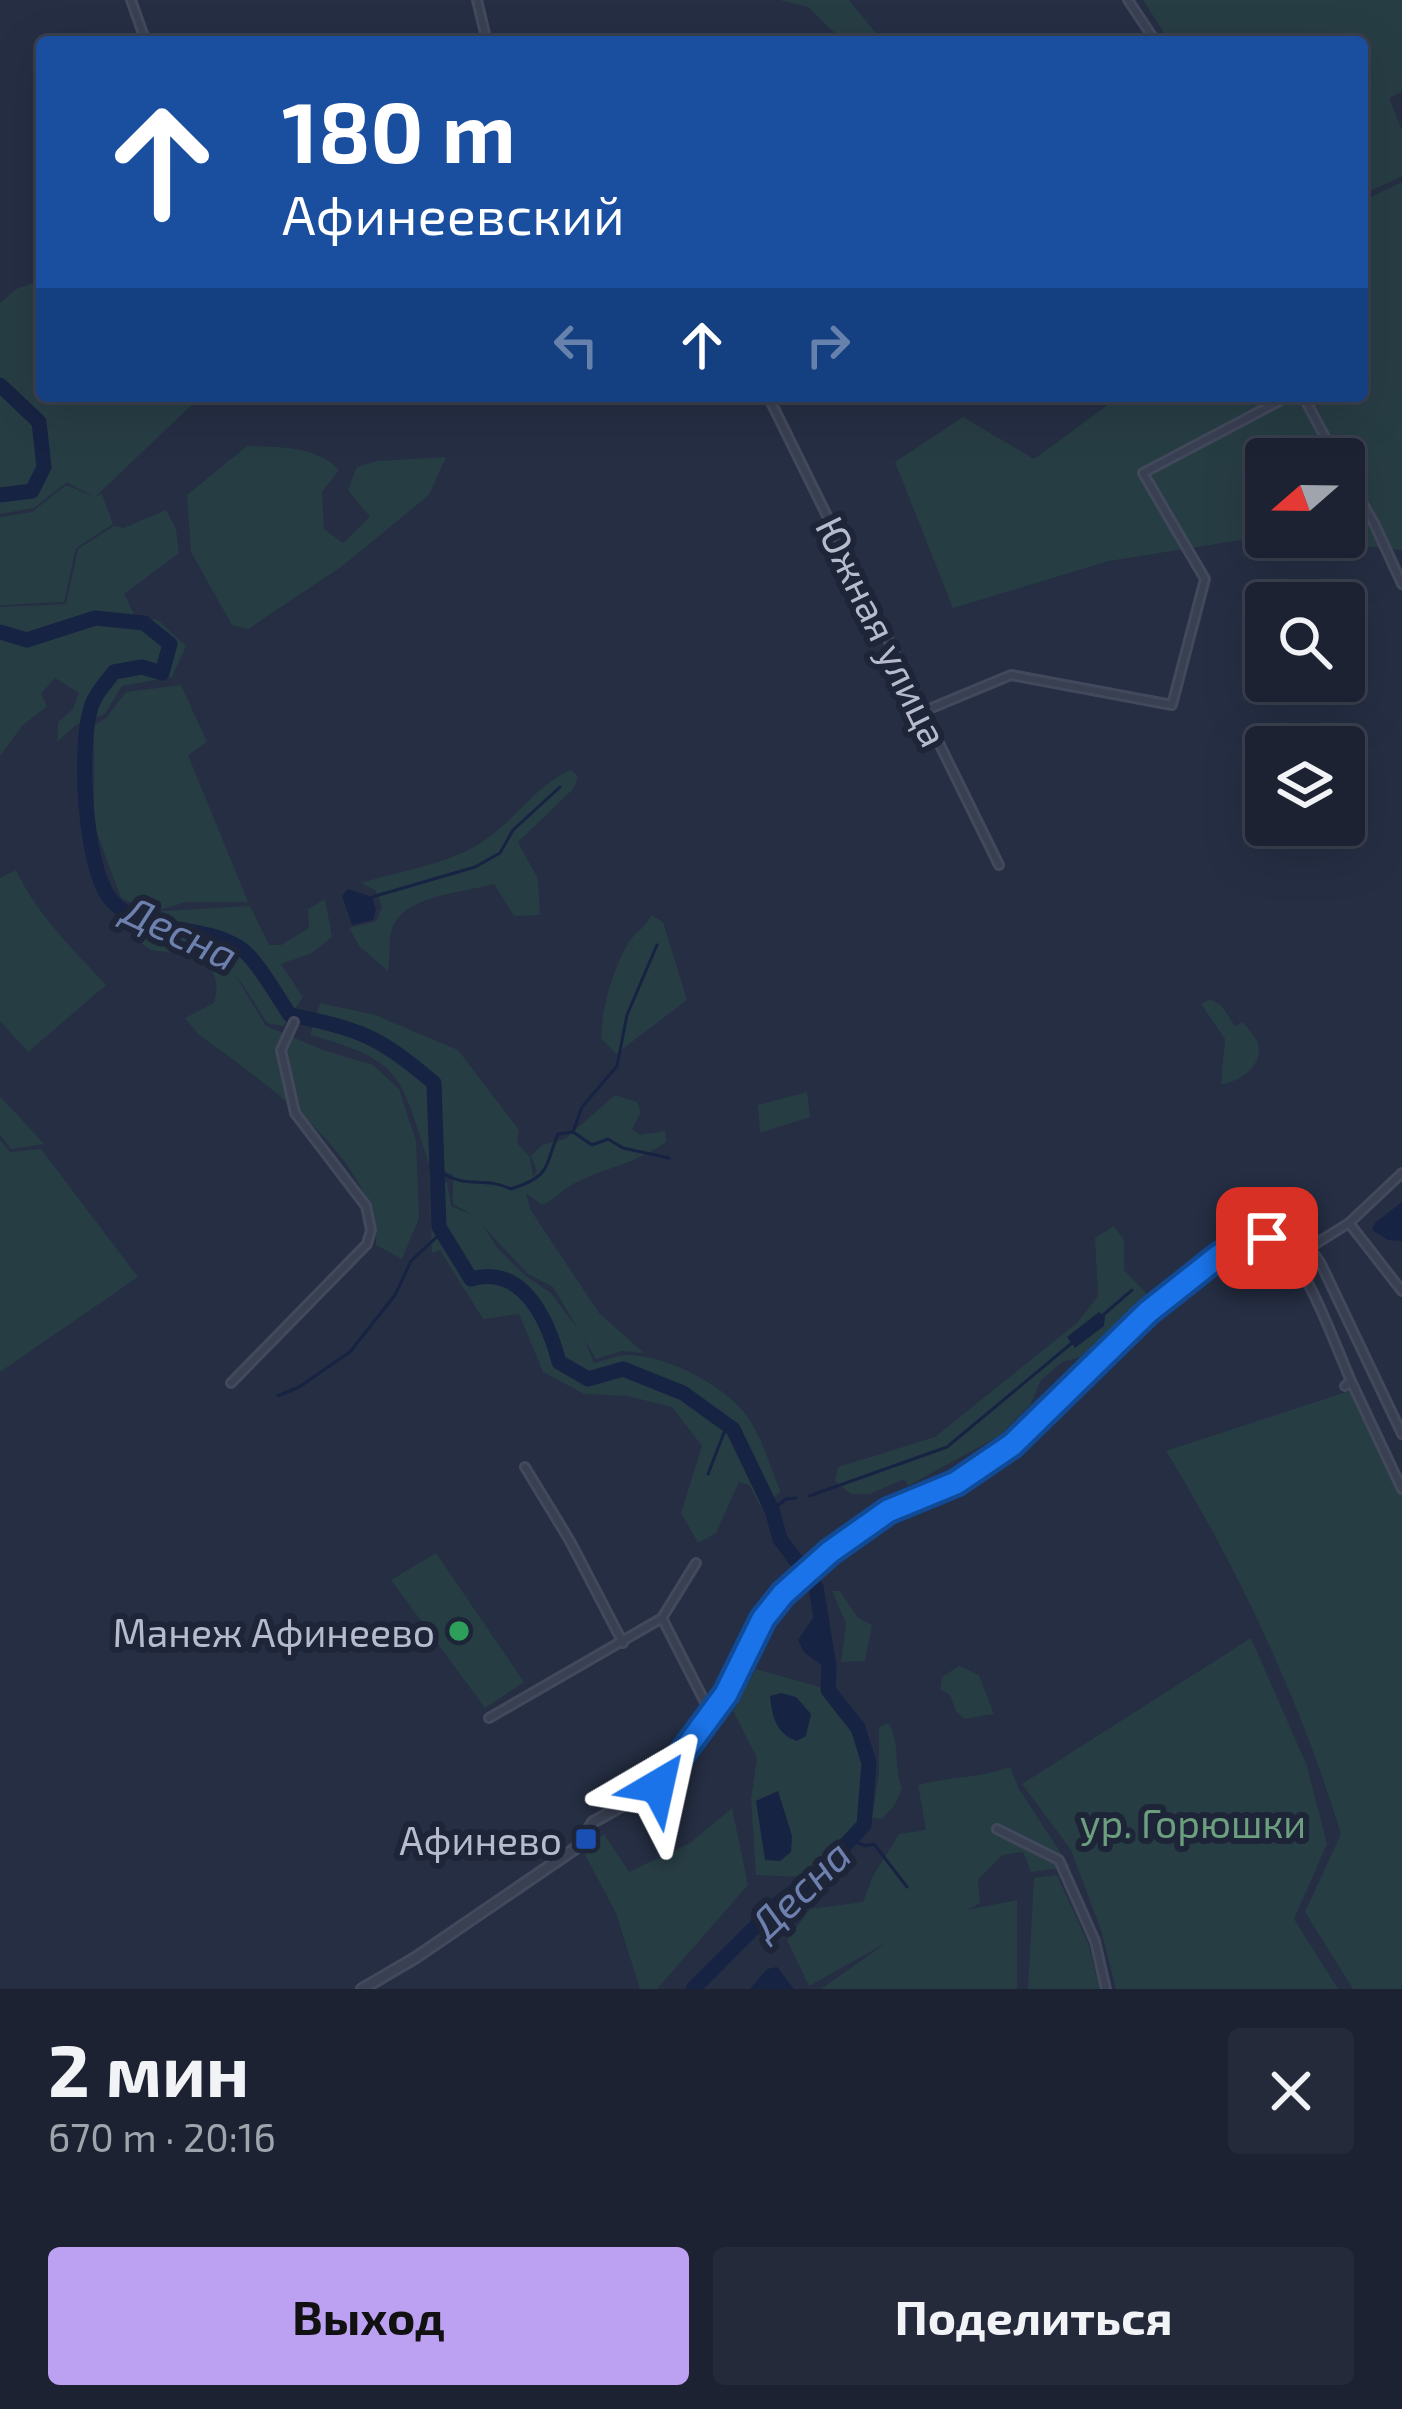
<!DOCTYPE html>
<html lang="ru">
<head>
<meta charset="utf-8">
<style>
  body { margin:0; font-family:"Exo 2",sans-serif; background:#252a3a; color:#f1f3f6; height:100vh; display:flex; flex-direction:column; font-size:45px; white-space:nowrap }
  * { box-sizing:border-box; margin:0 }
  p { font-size:39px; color:#a0a4ac }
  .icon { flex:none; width:66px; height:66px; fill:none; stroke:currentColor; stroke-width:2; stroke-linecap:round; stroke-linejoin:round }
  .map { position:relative; height:1989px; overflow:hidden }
  .drawer { display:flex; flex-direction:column; background:#1c2232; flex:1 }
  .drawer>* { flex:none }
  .banner { position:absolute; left:36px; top:36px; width:1332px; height:366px; border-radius:12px; box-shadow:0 12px 48px #0002,0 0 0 3px #3a3f4d; background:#1a4fa0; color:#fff; overflow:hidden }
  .needle { width:78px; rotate:250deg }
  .fabs { position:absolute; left:1245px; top:438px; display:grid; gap:24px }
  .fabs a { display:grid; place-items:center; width:120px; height:120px; border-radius:12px; background:#1c2232; box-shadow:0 12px 48px #0002,0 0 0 3px #3a3f4d; font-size:60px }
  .pin { position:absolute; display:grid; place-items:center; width:102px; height:102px; color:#fff; margin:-51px; border-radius:24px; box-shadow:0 6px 18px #0006 }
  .me { position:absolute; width:132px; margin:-66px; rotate:36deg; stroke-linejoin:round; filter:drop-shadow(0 0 9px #0008) }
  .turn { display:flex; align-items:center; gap:42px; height:252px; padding:0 48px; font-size:54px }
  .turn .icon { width:156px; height:156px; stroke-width:2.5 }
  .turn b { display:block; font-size:84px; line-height:102px }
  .lanes { display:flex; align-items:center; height:114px; padding:0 48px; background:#0003; justify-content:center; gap:60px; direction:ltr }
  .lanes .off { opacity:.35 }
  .round { display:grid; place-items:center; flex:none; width:126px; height:126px; border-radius:12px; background:#252a3a }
  .head { display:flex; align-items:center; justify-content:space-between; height:204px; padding:0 48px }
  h1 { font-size:72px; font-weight:700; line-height:90px }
  .primary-button { display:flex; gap:24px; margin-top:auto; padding:24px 48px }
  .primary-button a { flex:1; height:138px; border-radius:12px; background:#bca0f2; color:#111; font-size:48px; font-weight:700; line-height:138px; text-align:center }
  .primary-button a+a { background:#252a3a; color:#f1f3f6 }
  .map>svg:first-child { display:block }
  .green { fill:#273d44 }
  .water { fill:#172342 }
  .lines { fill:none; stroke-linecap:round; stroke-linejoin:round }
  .stream { stroke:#172342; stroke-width:3 }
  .river { stroke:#172342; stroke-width:15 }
  .minor-casing { stroke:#43495c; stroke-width:12 }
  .tertiary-casing { stroke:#43495c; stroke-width:14 }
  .minor { stroke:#394052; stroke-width:6 }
  .tertiary { stroke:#394052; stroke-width:8 }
  .route-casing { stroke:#114b97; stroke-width:30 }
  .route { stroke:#1a73e8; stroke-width:21 }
  .leisure-dot { fill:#2e9e5b; stroke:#1e2538; stroke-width:4.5 }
  .transit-dot { fill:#1a4fb4; stroke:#1e2538; stroke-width:4.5 }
  .labels { text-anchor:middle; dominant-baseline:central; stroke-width:12; stroke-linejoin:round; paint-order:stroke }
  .street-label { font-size:39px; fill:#b6bccc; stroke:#1e2538 }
  .poi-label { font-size:39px; fill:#b6bccc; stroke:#1e2538; text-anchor:end }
  .park-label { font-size:39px; fill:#6c9f7e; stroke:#1e2538 }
  .water-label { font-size:42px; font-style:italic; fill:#6e80ad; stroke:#1e2538 }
</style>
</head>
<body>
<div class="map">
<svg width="1402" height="1989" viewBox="0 0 1402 1989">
  <rect width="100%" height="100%" fill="#252e43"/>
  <path class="green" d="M779,0h70l34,42h-39l-36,-35z
    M1143,0h259v92l-13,6 13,32v46l-40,19v-153h-192z
    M1402,182v368l-122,-13h64v-78h-78v77l-157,25 -156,47 -58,-146 68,-45 71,42 86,-63h242v-195z
    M42,280v116h154l1,4 -101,96 6,-2 11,30 -37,24 -12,54 -64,3v-88l32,-5 34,-27 28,12 -27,-15 -33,26 -34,6v-211l16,-14z
    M247,446c32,1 69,-1 92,24l-17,22 2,37 19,14 27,-26 -22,-27 9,-23 20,-6 69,-4 -17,38 -88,72 -93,62 -16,-4 -41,-73 -4,-57z
    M166,510l10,19 3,24 -55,41 10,20 25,7 27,25 -14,31 -50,9 -17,28 -28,10 -20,18 1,-20 15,-13 6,-16 -24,-15 -14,16 6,12 -25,20 -22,30v-149l66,-3 12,-55 36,-23 10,2z
    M181,685l26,57 -19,13 60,147h-62l-35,10 -30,-14 -27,-73v-100l12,-7 20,-26z
    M571,770l7,7 -5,12 -55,53 20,37 2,36 -26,1 -20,-32c-31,9 -94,11 -103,48 -3,12 0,25 -3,39l-29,-25 -10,-18 27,-7 6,-14 -7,-17 -14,-7c41,-13 88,-18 124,-43 31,-21 51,-55 86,-70z
    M16,870c22,46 56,78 90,115l-78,67 -28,-31v-143z
    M325,899l7,38 -20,16 -31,11 22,33 -20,29 -16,-3c-43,-70 -36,-62 -116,-73l-9,-6 -4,-16 25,-17 87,-5 19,39h12l28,-17 -1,-19z
    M651,915l12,7 24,78 -71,54 -15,-16c1,-32 11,-65 26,-93 7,-12 18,-17 24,-30z
    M202,961l30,9 34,56 57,24 50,15 26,24 17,52 3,77 -17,41 -26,-14c2,-88 -115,-164 -178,-211l-13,-16 29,-15c5,-18 3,-30 -12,-42z
    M1210,999l11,6 14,21 8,-4c6,8 16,18 16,28 0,18 -21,33 -38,34l4,-45 -24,-35z
    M320,1003l55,12 83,35 61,80 -2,13 13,14 3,20 4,-6 -6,-15 11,-11 23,-6 50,-44 22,7 4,10 -9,17 8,6 25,-4 1,11c-31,22 -59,25 -91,41 -13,6 -20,17 -33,22l-16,-12 4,16 69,104 45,40 -22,-2 -26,8 -43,-72 -25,-13 -44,-47 14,22 28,27 25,17 32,43 11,27c12,-3 25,-9 37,-8 39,2 100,33 120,67 13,21 20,48 30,70l-21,14 -11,-21 -10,-3 -23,51 -18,10 -17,-30 21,-67 -30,-39 -45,-11 -43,-2 -41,-22 -24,-58 -36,5 -43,-69 -8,3 -3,-81 18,10 4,24 24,10 -22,-12v-29l-24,-11c-28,-87 -26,-104 -119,-129z
    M807,1092l3,25 -50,16 -2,-28z
    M0,1096l44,48 -33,5 -11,-14z
    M0,1140l10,12 31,-3 97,128 -138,95z
    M1114,1226l10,14v30l23,24 -67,63 -18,5 -21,18 -10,24 -32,32 -91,50 -4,-7 -34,15h-19l-16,-13 3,-14 97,-30 143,-115 20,-26 -3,-58z
    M1358,1388l44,92v509h-49l-48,-77 36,-78c-41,-134 -102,-264 -175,-383z
    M436,1553l88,129 -39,26 -94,-128z
    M832,1591h8l18,27 14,7 -7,36 -24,1 5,-39z
    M1251,1638l56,128 20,78 -33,75 44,70h-222l-15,-59 -30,-80 -49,-66z
    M959,1666l20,9 15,39 -30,5 -8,-8 -6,-16 -10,-6 2,-12z
    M756,1669l64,18 35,44 10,34 -5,58 -59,54 -45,-2 -5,-76 6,-41 -24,-47z
    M888,1723c13,18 5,44 14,66l-8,17 -12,13 -10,-1 7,-45v-46z
    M1010,1767l9,22 51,78 -39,5 -8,-20 -21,3 -24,25 2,23 -13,7 50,-10v89h-196l65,-46 -77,43 -22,-46 23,-31 53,-7 10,-26 26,-42 27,-4 -8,-45c33,-9 59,-6 92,-18z
    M732,1808l16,77 -91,104h-17l-24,-76 -33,-62 21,-17 25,38 61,-29z
    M1057,1875l31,68 12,46h-72l6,-111z"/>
  <path class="water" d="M348,889l24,8 4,12 -3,11 -21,5 -10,-29z
    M1402,1202v39l-14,-1 -16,-10 3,-7z
    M1099,1312l6,5 -1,9 -29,22 -8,-11z
    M817,1594l12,72 -1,4 -24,-18 -6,-12 15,-22z
    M781,1693l15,4 15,17 -5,22 -9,5c-21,-7 -25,-25 -27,-45z
    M778,1791l14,45 -1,16 -11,9 -15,-1 -9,-59z
    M777,1967l17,22h-44l17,-20z"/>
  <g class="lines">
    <path class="stream" d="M372,897l103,-30 25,-14 13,-23 47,-43
      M573,1132l9,-25 35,-41 10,-51 30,-70
      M437,1170c32,21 44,5 74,19 40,-13 33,-21 47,-55l15,-2 19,13 16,-6 15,9 46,10
      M1102,1316l30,-26
      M278,1396l21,-9 51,-35 45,-57 16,-34 32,-30
      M708,1474l19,-49
      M809,1496l138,-49 125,-104
      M772,1510l14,-11 10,-1
      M850,1840l16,6 8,-2 33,43"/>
    <path class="river" d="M0,385l39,37 5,45 -12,24 -32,4
      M0,632l27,8 68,-22 49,5 26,21 -8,29 -20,-6 -28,5c-7,9 -17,20 -21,30 -16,37 -9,169 19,199 34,36 88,21 128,47 16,10 38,50 50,67 70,14 89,21 144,68l5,144 32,52c52,-15 77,41 88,83l29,17 35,-10 60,24 50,36 39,81 8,29 36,48 13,79 -1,24 30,38 11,35 -5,62 -46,49 -38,28 -87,87"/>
    <g class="minor-casing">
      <path id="minor" d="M131,0l15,42
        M477,0l10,42
        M1128,0l28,42
        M768,396l231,469
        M1303,396l34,63
        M1344,472l30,51 28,61
        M922,712l89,-37 161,30 33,-126 -62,-106 146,-77
        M1349,1223l53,-50
        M1278,1239c35,40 52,94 73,142l-6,5
        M1402,1291l-53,-68 -40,25 11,14 82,172
        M1351,1381l51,108
        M231,1383l136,-139 4,-14 -5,-24 -71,-93 -14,-63 13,-28
        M525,1467l45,74 53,102
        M696,1563l-34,55 49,96
        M489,1718l173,-100
        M997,1829l62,31 36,81 11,48"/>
    </g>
    <g class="tertiary-casing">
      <path id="tertiary" d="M362,1989l53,-31 164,-112 14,-24 65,-36 68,-92 37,-75 20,-25 47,-42 58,-41 69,-29 55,-37 136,-133 72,-57 21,-11 26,-6 27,3 15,7"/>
    </g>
    <use href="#minor" class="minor"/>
    <use href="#tertiary" class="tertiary"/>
  </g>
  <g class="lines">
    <g class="route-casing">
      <path id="route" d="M658,1786l68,-92 37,-75 20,-25 47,-42 58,-41 68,-28 56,-38 136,-133 72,-57 21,-11 26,-6"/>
    </g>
    <use href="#route" class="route"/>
  </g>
  <circle class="leisure-dot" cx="459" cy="1631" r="12"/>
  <rect class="transit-dot" x="574" y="1827" width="24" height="24" rx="6"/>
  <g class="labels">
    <g class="street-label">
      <text transform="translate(883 631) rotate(64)">Южная улица</text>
    </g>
    <g class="poi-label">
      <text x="435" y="1631">Манеж Афинеево</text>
      <text x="562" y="1839">Афинево</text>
    </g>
    <g class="park-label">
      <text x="1193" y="1822">ур. Горюшки</text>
    </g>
    <g class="water-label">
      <text transform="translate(181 931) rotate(25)">Десна</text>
      <text transform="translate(799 1888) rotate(-44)">Десна</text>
    </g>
  </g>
</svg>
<div class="fabs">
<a><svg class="needle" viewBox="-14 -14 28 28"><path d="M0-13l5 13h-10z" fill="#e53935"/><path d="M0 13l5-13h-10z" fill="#a0a4ac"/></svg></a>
<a><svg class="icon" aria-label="search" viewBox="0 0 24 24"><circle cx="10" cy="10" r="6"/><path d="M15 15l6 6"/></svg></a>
<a><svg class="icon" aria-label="layers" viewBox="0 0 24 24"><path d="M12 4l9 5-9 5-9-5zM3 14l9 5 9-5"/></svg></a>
</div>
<div class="pin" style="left:1267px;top:1238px;background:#d93025"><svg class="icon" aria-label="arrive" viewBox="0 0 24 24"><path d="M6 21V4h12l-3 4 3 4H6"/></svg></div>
<svg class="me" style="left:658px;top:1786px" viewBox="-20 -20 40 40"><path d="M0-17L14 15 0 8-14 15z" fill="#1a73e8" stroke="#fff" stroke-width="4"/></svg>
<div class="banner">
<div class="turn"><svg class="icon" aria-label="ahead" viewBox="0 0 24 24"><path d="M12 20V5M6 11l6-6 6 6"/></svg><div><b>180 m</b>Афинеевский</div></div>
<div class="lanes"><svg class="icon off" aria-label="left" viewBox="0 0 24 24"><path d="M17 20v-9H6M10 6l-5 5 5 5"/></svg><svg class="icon" aria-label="ahead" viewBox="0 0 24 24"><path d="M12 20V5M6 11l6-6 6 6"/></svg><svg class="icon off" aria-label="right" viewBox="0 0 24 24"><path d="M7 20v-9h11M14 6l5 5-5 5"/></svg></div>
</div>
</div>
<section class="drawer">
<div class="head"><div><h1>2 мин</h1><p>670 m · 20:16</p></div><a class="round"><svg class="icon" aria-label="close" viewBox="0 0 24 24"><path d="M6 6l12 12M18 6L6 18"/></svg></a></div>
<div class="primary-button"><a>Выход</a><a>Поделиться</a></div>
</section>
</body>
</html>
